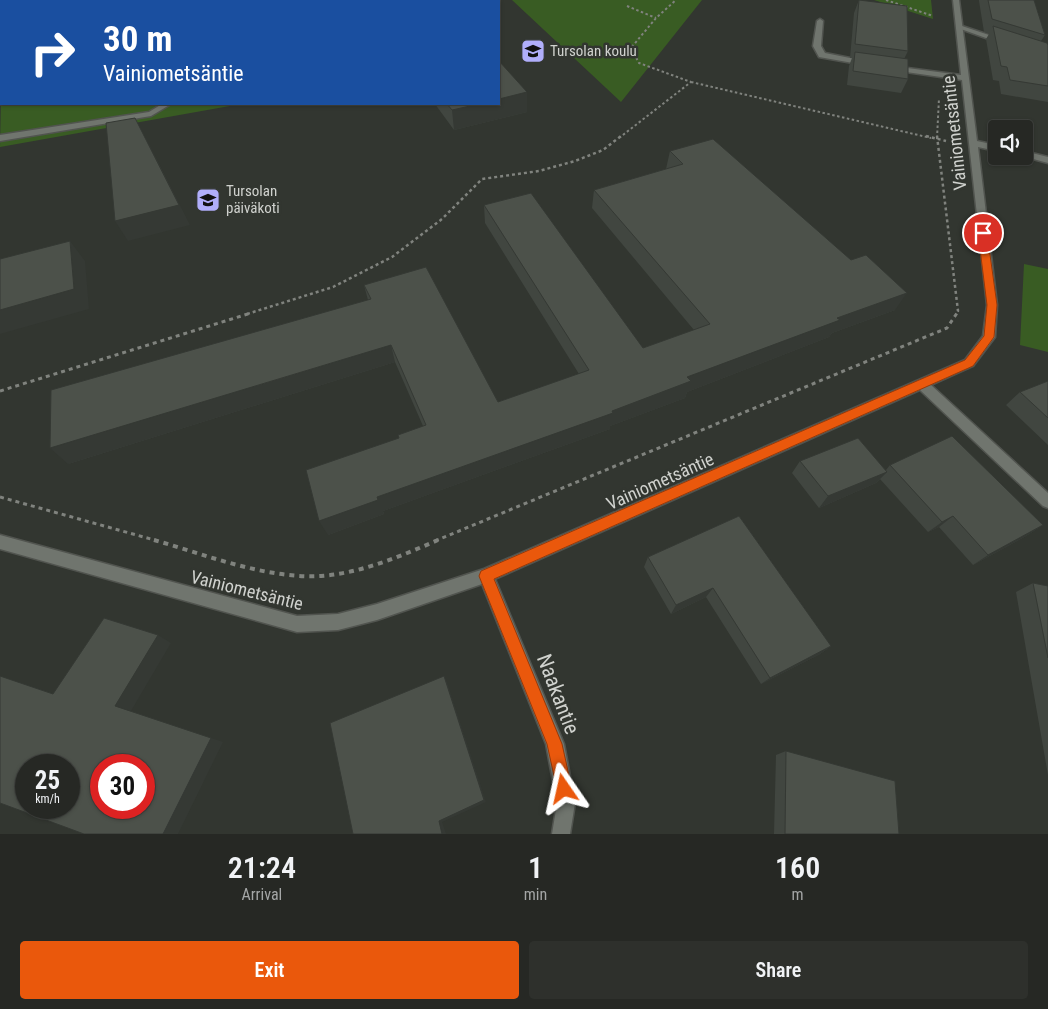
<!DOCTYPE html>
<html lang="en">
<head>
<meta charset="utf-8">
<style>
  body { margin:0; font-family:"Roboto Condensed",sans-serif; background:#2e302c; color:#f1f3f6; height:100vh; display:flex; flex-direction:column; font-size:19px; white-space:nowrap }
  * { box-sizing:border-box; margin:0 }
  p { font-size:16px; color:#a4a6a6 }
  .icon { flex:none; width:28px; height:28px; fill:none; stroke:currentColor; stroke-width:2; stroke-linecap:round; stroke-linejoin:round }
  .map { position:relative; height:834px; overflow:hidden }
  .sheet { display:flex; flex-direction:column; background:#262824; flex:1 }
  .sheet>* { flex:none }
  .guide { position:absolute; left:0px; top:0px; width:500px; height:105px; box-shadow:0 1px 4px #0004,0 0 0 1px #424441; background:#1a4fa0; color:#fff; overflow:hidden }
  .fabs { position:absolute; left:988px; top:120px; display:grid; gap:10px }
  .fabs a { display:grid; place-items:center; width:45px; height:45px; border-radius:5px; background:#262824; box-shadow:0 1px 4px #0004,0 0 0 1px #424441; font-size:25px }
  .speed { position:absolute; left:15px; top:754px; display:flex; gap:10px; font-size:25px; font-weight:700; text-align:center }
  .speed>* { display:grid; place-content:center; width:65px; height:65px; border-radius:50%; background:#262824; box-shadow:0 1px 4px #0004,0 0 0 1px #424441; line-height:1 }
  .speed small { font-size:12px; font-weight:400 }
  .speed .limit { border:8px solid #d22; background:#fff; color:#111 }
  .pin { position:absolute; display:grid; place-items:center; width:42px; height:42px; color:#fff; margin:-21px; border:2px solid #fff; border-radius:50%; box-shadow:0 1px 5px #0007 }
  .me { position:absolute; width:55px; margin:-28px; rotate:349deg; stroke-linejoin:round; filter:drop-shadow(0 0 4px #0008) }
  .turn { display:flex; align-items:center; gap:18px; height:105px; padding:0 20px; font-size:22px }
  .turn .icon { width:65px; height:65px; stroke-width:2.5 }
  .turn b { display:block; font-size:35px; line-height:42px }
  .eta { display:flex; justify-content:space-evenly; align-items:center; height:85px; text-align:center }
  .eta b { font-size:30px; font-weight:600; line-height:35px }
  .action { display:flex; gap:10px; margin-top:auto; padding:10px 20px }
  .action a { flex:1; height:58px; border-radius:5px; background:#ea580c; color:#fff; font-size:20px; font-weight:600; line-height:58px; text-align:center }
  .action a+a { background:#2e302c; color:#f1f3f6 }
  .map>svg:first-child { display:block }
  .green { fill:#395c23 }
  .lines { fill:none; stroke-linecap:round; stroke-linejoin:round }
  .service-casing { stroke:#51544f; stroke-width:3 }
  .minor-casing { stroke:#51544f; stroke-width:3 }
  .path-far3 { stroke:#80837e; stroke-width:2; stroke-dasharray:2.5 2.5; stroke-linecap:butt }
  .path-far2 { stroke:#80837e; stroke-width:2.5; stroke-dasharray:3 3; stroke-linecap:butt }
  .path-far1 { stroke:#80837e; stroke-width:3; stroke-dasharray:4 4; stroke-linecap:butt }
  .path { stroke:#80837e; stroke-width:4; stroke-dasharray:5 5; stroke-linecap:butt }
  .service { fill:#70756e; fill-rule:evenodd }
  .minor { fill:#70756e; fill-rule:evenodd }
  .wall { fill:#414640 }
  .shaded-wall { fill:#353934 }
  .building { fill:#4c514a; stroke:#353934; fill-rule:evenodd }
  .route { fill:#ea580c; stroke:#983908 }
  .labels { text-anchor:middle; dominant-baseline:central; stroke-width:5; stroke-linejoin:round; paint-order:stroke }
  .far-poi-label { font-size:15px; fill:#d0d2ce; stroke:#323630; text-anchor:start }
  .street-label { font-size:18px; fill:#d0d2ce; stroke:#323630 }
  .near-street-label { font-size:21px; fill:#d0d2ce; stroke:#323630 }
</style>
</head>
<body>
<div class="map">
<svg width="1048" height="834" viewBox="0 0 1048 834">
  <rect width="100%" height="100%" fill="#323630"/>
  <path class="green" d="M512,0h190l-81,102z
    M874,0h57l2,19z
    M1,97v7h240l-241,43z
    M1024,264l24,5v83l-28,-7z"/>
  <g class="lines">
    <g class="service-casing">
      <path id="service" d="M384,0h7v1h-6z
        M958,26h4l45,15 -7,2 -42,-15z
        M162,104h9l-20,12 -151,25v-6l149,-23z"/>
    </g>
    <g class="minor-casing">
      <path id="minor" d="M953,0h6l18,141 19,4v6l-18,-4 19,158 -2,32 -22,29 -42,19 117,108v15l-5,-2 -123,-116 -425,189 69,165 11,59 -5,31h-18l5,-31 -11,-59 -64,-160 -105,36 -39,10 -41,2 -297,-83v-14l297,81 41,-2 39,-10 107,-35 481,-209 18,-24 4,-31 -25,-225 -70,-10 -4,-2 4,-2 69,9z
        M820,19l3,2 -2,25 4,7 45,9v4l-51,-9 -6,-11 4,-25z
        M1024,151l24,6v6l-26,-7z"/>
    </g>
    <path class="path-far3" d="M886,0l47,16
      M627,6l29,12
      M691,82l240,56
      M619,138l72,-56 -52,-19 -8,-15 25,-30 20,-18
      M937,138l2,-40"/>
    <path class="path-far2" d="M926,136l20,5
      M937,136l21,175 -2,3
      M247,314l86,-27 59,-30 50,-38 40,-40 57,-8 36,-10 28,-11 18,-14"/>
    <path class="path-far1" d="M0,391l251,-78
      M0,497l158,44
      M435,541l512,-213 10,-15"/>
    <path class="path" d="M154,540c53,15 111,39 167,36 41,-3 80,-20 117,-36"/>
    <use href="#service" class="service"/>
    <use href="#minor" class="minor"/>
  </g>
  <path class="wall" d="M859,0l49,51 -4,8 4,20 -7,14 -54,-8 2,-19 3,-8h-2l4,-45z
    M979,0h55l11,35 -4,6 7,45v16l-47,-8 -2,-13 -6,-1 -7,-41 3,-5 -5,-2 -5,-31z
    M435,104h64l28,8 -73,18z
    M670,151l225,159 -63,23 -3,4 -142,55 -2,6 -75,28v3l-227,82 1,3 -56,21 71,-97 24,-12 -28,-64 -327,102 300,-164 -4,-15 134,117 81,-28 -94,-151 -1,-18 159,143 51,-18 -102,-122 2,-18 72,-21z
    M1048,381v64l-42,-40 14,-13z
    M800,461l86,9 4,-5 153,60 -17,11 -53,29 -34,-38 -11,5 -48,-53 -4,4 -57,25 -27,-35z
    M739,516l92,130 -11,8 -59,30 -55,-87 -35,17 -27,-47 4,-10z
    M1033,583l15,3v189l-32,-183z
    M786,751l113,83h-125l2,-79z"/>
  <path class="shaded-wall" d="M499,21h2v19h-2z
    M527,92v20l-73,18 -2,-20 27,-6h20v-5z
    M146,138l44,87 -62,16 -13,-20z
    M70,241l15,20 4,48 -89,25v-24z
    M907,293l-12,17 -63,23 -3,4 -142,55 -2,6 -75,28v3l-227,82 1,3 -56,21 -9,-14 58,-24 235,-86 75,-34 150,-59z
    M391,345l4,17 -327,102 -18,-16z
    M887,472l-11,11 -57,25 9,-12z
    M953,516l-14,11 -11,5 14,-10z
    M1043,525l-17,11 -53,29 15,-10z
    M713,588l-7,9 -35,17 5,-9z
    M158,635l13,8 -40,68 -16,-5z
    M831,646l-11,8 -59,30 9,-6z
    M444,676l3,6 39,120 -44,20 4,12h-4l-3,-13z
    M211,738l12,4 -45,92h-15z"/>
  <path class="building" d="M430,0h50l1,1h-57z
    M859,0l48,6 1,45 -53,-7z
    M988,0h46l11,35 -53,-16z
    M993,26l54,17 1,2v41l-38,-6 -3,-13 -6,-1z
    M855,52l53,7v20l-55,-8z
    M499,61l28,31 -28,7z
    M447,104h32l-27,6z
    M135,118l44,87 -64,16 -9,-98z
    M713,139l138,121 15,-5 41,38 -70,25 3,2 -153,57 4,4 -79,30 1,2 -236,84 1,3 -59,21 -13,-51 93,-32 -1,-3 28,-10 -35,-80 -341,103 1,-58 320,-91 -7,-14 62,-18 72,135 91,-32 -105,-165 47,-12 112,155 67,-24 -116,-134 89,-26 -13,-13z
    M70,241l4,48 -74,21v-51z
    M1048,381v37l-28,-26z
    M952,436l91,89 -55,30 -35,-39 -11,6 -52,-57z
    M858,438l29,34 -59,24 -28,-35z
    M739,516l92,130 -61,32 -57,-90 -37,17 -28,-48z
    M1033,583l15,3v72z
    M104,618l54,17 -43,71 96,32 -48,96h-79l-84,-31v-127l53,18zM26,765h43v43h-43zM101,765h43v43h-43z
    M444,676l40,124 -45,21 3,13h-89l-23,-111z
    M786,751l109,30 4,53h-114z"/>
  <path class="route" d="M983,230l4,3 10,72 -3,32 -21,29 -479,213 68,165 10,45 -3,5 -5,3 -6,-3 -11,-50 -68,-168 2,-5 484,-211 19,-24 3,-31 -9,-72z"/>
  <defs>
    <g id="school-square" transform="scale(1.25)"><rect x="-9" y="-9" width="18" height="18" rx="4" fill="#b0aefa" stroke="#323630"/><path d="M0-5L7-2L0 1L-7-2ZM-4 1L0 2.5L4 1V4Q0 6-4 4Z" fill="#111"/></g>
  </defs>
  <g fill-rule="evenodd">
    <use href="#school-square" x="533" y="51"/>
    <use href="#school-square" x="208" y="200"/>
  </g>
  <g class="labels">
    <g class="far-poi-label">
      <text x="550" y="51">Tursolan koulu</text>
      <text x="226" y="191">Tursolan<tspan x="226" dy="17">päiväkoti</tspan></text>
    </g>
    <g class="street-label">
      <text transform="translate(954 133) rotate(-96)">Vainiometsäntie</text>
      <text transform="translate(660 481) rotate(-24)">Vainiometsäntie</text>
      <text transform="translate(247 590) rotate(14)">Vainiometsäntie</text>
    </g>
    <g class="near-street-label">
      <text transform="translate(558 694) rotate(69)">Naakantie</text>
    </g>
  </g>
</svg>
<div class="fabs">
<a><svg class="icon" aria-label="sound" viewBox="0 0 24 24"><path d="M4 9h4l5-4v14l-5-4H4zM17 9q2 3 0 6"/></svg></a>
</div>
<div class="speed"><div>25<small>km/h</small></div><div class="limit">30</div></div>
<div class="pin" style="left:983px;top:233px;background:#d93025"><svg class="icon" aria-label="arrive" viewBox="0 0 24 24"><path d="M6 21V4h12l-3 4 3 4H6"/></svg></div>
<svg class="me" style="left:564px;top:789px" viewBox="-20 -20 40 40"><path d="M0-17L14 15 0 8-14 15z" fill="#ea580c" stroke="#fff" stroke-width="4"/></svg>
<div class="guide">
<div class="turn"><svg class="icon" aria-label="right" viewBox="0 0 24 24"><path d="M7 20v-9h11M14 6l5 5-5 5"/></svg><div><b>30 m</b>Vainiometsäntie</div></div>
</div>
</div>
<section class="sheet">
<div class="eta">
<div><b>21:24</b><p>Arrival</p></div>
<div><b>1</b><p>min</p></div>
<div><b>160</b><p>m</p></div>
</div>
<div class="action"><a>Exit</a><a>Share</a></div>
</section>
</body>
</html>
